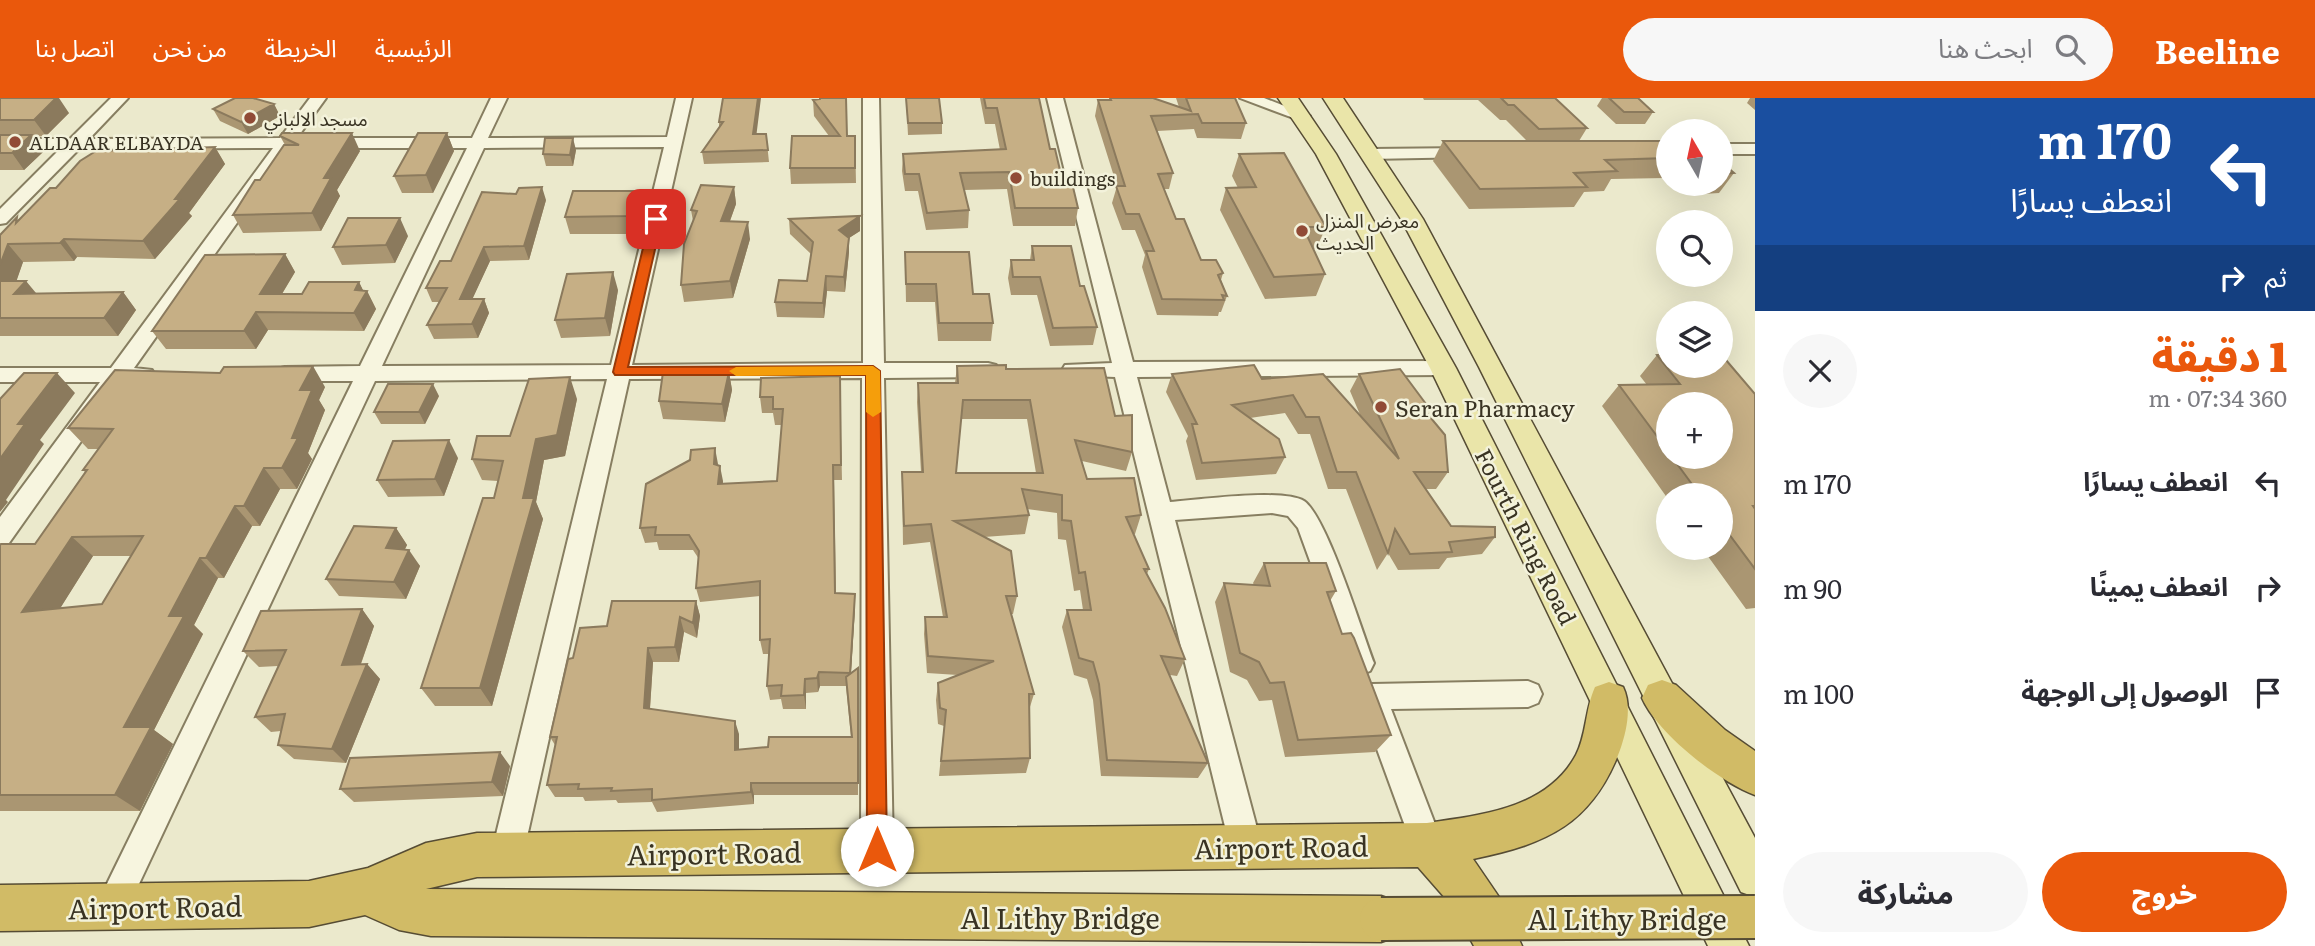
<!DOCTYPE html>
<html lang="ar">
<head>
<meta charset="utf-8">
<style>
  body { margin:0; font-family:Literata,"Noto Sans Arabic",serif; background:#f7f7f7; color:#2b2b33; direction:rtl; height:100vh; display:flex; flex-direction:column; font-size:26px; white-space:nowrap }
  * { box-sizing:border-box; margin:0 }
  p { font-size:23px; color:#7c7c81 }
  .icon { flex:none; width:38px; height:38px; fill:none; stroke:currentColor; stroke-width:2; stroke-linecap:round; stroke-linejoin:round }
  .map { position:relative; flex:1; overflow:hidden; direction:ltr }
  .sheet { display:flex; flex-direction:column; background:#fff; width:560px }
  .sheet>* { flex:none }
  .guide { background:#1a4fa0; color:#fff; overflow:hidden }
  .needle { width:46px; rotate:351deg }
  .fabs { position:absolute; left:1656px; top:21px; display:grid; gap:14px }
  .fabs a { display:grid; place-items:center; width:77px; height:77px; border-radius:50%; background:#fff; box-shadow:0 7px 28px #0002; font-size:35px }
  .pin { position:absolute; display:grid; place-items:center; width:60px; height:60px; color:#fff; margin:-30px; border-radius:14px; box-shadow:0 4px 10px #0006 }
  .me { position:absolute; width:77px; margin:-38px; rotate:0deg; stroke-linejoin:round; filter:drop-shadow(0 0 5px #0008) }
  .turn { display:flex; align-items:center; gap:24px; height:147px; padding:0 28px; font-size:32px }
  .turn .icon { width:91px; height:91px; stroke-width:2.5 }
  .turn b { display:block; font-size:49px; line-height:60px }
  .then { display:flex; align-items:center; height:66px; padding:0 28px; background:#0003; gap:14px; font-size:26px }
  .round { display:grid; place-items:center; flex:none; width:74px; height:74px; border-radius:37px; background:#f7f7f7 }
  .overview { display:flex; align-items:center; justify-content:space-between; height:119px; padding:0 28px }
  h1 { font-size:42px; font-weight:800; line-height:52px; color:#ea580c }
  .button { display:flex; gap:14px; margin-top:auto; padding:14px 28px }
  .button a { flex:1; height:80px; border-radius:42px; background:#ea580c; color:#fff; font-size:28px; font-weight:800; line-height:80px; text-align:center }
  .button a+a { background:#f7f7f7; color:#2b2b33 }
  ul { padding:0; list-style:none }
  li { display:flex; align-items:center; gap:21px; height:105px; padding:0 28px }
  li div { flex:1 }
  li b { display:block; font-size:26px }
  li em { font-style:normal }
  header { display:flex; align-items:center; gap:42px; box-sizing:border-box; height:98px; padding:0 35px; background:#ea580c; color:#fff }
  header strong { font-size:33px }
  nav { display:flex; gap:38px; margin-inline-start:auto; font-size:24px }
  .search { width:490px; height:63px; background:#f7f7f7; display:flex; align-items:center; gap:18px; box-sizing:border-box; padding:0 24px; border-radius:38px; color:#7c7c81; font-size:26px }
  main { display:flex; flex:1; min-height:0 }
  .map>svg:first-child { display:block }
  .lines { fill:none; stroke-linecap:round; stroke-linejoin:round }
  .minor-casing { stroke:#877e61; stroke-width:4 }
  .major-casing { stroke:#564c34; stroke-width:3 }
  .highway-casing { stroke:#564c34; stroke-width:3 }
  .minor { fill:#f7f5df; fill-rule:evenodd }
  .major { fill:#eae5a9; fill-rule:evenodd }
  .highway { fill:#d1bb66; fill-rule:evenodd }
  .highway-bridge-casing { stroke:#564c34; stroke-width:46; stroke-linecap:butt }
  .highway-bridge { stroke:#d1bb66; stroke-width:42 }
  .wall { fill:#aa9672; fill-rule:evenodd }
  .shaded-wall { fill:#8b7a5d }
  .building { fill:#c6af85; stroke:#8b7a5d; stroke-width:2; fill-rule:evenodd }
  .route { fill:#ea580c; stroke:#983908; stroke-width:2 }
  .slow { fill:#f59e0b }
  .poi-dot { fill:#914b36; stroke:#f3f2db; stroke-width:2.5 }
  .labels { text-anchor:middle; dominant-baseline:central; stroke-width:5; stroke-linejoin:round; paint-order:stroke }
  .far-poi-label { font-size:19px; fill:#393323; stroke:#f3f2db; text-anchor:start }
  .poi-label { font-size:23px; fill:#393323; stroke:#f3f2db; text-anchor:start }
  .street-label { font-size:23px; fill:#393323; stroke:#f3f2db }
  .near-street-label { font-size:28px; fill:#393323; stroke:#f3f2db }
</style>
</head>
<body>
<header>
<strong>Beeline</strong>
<div class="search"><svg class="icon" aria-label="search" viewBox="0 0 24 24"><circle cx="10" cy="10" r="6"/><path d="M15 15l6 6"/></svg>ابحث هنا</div>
<nav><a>الرئيسية</a><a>الخريطة</a><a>من نحن</a><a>اتصل بنا</a></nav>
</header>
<main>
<section class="sheet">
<div class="guide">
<div class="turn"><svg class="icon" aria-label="left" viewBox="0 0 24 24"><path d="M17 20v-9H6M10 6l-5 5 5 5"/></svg><div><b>170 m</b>انعطف يسارًا</div></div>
<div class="then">ثم<svg class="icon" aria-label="right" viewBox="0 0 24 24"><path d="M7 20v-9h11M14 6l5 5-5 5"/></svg></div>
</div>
<div class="overview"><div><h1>1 دقيقة</h1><p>360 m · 07:34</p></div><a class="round"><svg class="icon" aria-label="close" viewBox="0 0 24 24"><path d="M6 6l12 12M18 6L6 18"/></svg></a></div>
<ul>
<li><svg class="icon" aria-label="left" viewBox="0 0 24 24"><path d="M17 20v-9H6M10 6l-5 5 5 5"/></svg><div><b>انعطف يسارًا</b></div><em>170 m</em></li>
<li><svg class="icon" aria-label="right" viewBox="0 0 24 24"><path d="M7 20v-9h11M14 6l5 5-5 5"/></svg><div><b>انعطف يمينًا</b></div><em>90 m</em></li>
<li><svg class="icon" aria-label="arrive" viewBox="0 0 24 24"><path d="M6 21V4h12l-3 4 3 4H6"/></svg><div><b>الوصول إلى الوجهة</b></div><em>100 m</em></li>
</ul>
<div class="button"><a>خروج</a><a>مشاركة</a></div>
</section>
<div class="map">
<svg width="1755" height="848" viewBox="0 0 1755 848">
  <rect width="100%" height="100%" fill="#ebe9cc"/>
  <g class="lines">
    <g class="minor-casing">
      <path id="minor" d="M111,0h17l-39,41 191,-1 30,-40h16l-29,40h175l19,-40h16l-19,40 179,-1 9,-39h16l-60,267 231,-2v-265h16l5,265h104l8,2 3,5 -3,5 -8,2 -104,1 9,472 -5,11 -11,5 -11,-5 -5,-11 1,-472 -233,1 -106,476 -5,11 -11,5 -11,-5 -5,-11 116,-476 -232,2 -252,537 -11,5 -11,-5 -5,-11 5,-11 252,-515h-68l-8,-2 -3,-5 3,-5 8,-2 75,-1 107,-218h-177l-156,220 18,2 3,5 -3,5 -29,2 -114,161 -9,3v-29l100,-135h-100v-14h111l162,-220 -194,1 -73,74 -6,1v-15l60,-60h-60v-10h70zM664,49l-53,218 -229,1 102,-218z
        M1047,0h16l70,264 310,-1 8,2 3,5 -3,5 -8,2 -306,2 33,125c28,-2 112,-14 134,-1 23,16 58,131 70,162l-4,8 -10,4 -10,-4 -52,-143 -10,-12 -16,-3 -97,7 87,327 -5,11 -11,5 -11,-5 -5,-11 -115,-470 -50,-2 -3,-5 3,-5 47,-2z
        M1240,0h24l46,18 -8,5 -6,-2z
        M1720,46h35v10h-35z
        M1468,50l6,1 2,4 -2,4 -104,2 -8,-5 8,-5z
        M1528,583l10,4 4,9 -4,9 -10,4 -137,2 52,136 -5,11 -11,4 -11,-4 -58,-159 4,-9 10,-4z"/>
    </g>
    <g class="major-casing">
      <path id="major" d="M1278,0h20l38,56 120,214 293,578h-41l-278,-578 -114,-214z
        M1323,0h20l80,121 332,619v59l-14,-5 -262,-525 -78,-148z"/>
    </g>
    <g class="highway-casing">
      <path id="highway" d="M1662,582l14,5 49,45 30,21v44c-37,-14 -97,-61 -113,-97l6,-13z
        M1609,584l14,5c9,19 4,43 -3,63 -28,74 -73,94 -147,109l28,41 21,46h-48l-21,-39 -35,-40 -941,10 -51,12 955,7 17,6 6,17 -6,17 -17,6 -950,-6 -32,-6 -34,-15 -56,12 -309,4v-46l309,-4 59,-13 58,-25 51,-10 950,-10c54,-8 120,-14 149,-68 11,-21 9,-46 19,-68z"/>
    </g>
    <use href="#minor" class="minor"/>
    <use href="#major" class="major"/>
    <use href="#highway" class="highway"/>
    <g class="highway-bridge-casing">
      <path id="highway-bridge" d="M1381,821l374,-2"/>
    </g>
    <use href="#highway-bridge" class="highway-bridge"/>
  </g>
  <path class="wall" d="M0,0l69,15 -23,23 -14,1 11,15 -19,18h-24z
    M723,0l33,36h10l3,28 -65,2 -2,-12 17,-25v-5z
    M906,0l36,25v11l-34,1z
    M980,0h59l11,51 14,38 14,21 -3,18h-62l-6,-37 -43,1 5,20 -1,18 -42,2 -8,-39h-13l-3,-20 1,-17 97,-4 -5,-26h-10z
    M1110,0l69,9 -3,-9h59l11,25 -5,16 -44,-1 -3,-9 -37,2 16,42 -4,16h-5l12,30 25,41 22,13 -2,7 6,16 -6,16h-2l-1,4 -61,-1 -15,-48 3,-12 -10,-25h-13l-10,-27 5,-17 -22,-70 3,-16h11z
    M1423,0h132l32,30 -8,13h89v39l-3,-2 -54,1 -7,12 -20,1 -10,15 -105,2 -36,-48 10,-20h84l-21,-21h-6l-22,-20h-54z
    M1602,0h36l15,14 -8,12h-29l-19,-18z
    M1750,0h5v12l-8,-7z
    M813,2l34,36h8l1,47 -65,1 -1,-16 39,-32 -15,-20z
    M274,6l6,12 -32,18 -28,-13 -7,-12z
    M447,35l7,18 -21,42h-31l-8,-17z
    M280,38l80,15 -23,39 3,6 -19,35 -78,2 -10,-18 27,-35 25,-35z
    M215,49l10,17 -36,49 3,3 -37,43 -78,-2 -3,4 -51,1 -7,19 21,13 86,-2 13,18 -18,26h-118v-101l56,-47z
    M576,52l-3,16h-27l-3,-12z
    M1239,56l87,73 -10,22h-3l12,25 -9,22 -51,3 -45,-89 6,-22h12l-6,-12z
    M1720,63l14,12 -15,20 -32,2 -14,-11h47z
    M734,89l2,17 -6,17 20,18 -17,59 -49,4 -3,-17 12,-64 -2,-11z
    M634,93l4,18 -6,25h-62l-5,-17z
    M546,102l-17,60 -39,1 -18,38h12l5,14 -11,25 -44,1 -7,-14 13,-23h-8l-6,-14 25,-27z
    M860,118v15l-11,7v14l-4,40 -18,-1 -3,27 -47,-1 -2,-15 32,-21 4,-27 -21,-20 -1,-15z
    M408,138l-13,27 -53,2 -9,-18z
    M1032,148l48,40 17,41 -4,18 -43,1 -13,-51h-26l-3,-17 3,-18h19z
    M905,154l68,42 20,29 -2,18h-53l-3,-39h-29z
    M285,156l10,18 -13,22h20l57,-12 4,9h4l9,18 -12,22 -96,-1 -12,19h-90l-14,-18z
    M618,192l-8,46 -49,2 -6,-18z
    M1657,257l98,39v214l-9,1 -44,-61h18v-53h-52v4l-66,-93 17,-21h28l-7,-9zM1668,306l52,53h-52z
    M957,268l49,3 109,47 17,36 -6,19 -44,-10 5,18 54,36 -6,19h-2l16,35 -2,5 38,85 -8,17 -7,-1 38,88 -10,15 -97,-2 -8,-76 -6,-21 -13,-4 -12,-48 5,-17h16l-3,-20 -6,1 -8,-51 -8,-1 -1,-26 -30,-4 2,6 -4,19 -41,3 33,59 -4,18h-2l23,80 -5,16 1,48 -4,15 -87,3 5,-50 -6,-2 -2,-24 2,-17 20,-8 -31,-2 -3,-39 1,-17h18l-13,-75 -27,3 -1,-73h19l-4,-70 1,-19h37zM961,321h66l9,54h-80z
    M729,274l3,18 -7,32 -62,-3 -4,-18z
    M1172,276l90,5 99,38 -11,-26 9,-17 67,30 -3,5 25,63 -12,17h-11l26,37 44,11 -13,17 -35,4 -8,11 -41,1 -10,-17 -11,17 -31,-81h-18l-18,-55h-12l-13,-21 -35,5 35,39 -9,17 -80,6 -10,-39 2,-5 -22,-44z
    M325,289l-6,13 6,10 -17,43 4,6 -15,30h-17l-20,37h-8l-28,52h-6l-24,47 9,9 -49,96 19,14 -33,67h-140v-266l35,-1 50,-72 -2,-2 16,-21h-11l-20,-21zM93,458h38l-29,48 -42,4z
    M840,294l2,88h-8l2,113 19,15 -4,65 7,-5v127h-104v9l-97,8 -5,-10 -34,1 -2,-3 -31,1 -2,-4h-28l-8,-12 8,-40 -5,-8 23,-79 34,-32 89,-25 4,15 -3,22 -13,-6 -5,30h-26l-3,47 89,25v16l112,-13 -5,-51h-26l-2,6 -12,1v16h-23l-2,-10 -11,1 -3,-14 2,-32h-6l-3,-14v-44l-60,6 -4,-14 3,-29 -6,-9h-34l-2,-8 -12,1 -5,-15 83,-47v3l54,-3 5,-56h-7l-2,-12h-11l-2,-16z
    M439,298l-14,28h-44l-7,-12z
    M577,301l-12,57 -21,4 -8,42 7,17 -51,187h-57l-14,-18 73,-190 4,-17 -16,-1 -10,-21z
    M458,360l-14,38 -56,1 -11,-17z
    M396,430l11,17 -2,4 15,17 -14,33 -67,-3 -13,-17z
    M1264,465l72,28 -6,10 12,33 49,101 -16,17 -90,5 -13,-57 -13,1 -12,-21 -17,-8 -15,-70 9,-19 30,2 -1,-2z
    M362,511l12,17 -13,38h6l13,15 -34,84 -52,-4 -16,-14 3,-14 -10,1 -16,-15 23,-51 -19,1 -16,-16z
    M510,668l-7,30 -149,6 -14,-13z"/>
  <path class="shaded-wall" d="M56,0h3l10,15 -23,23 -12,-16z
    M758,0h3l-6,48 -2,-12z
    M274,6l6,12 -32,18 -7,-12z
    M352,35l8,18 -23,39 3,6 -19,35 -9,-18 12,-35z
    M447,35l7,18 -21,42 -7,-18z
    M31,37l12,17 -19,18 -12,-17z
    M573,40l3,12 -3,16 -3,-11z
    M215,49l10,17 -36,49 3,3 -37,43 -12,-18z
    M542,89l4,13 -17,60 -5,-14z
    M734,89l2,17 -12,33 -3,-16z
    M634,93l4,18 -6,25 -4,-18z
    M860,118v15l-11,7v14l-4,40 -6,-62z
    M400,120l8,18 -13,27 -9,-18z
    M748,124l2,17 -17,59 -3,-17z
    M64,141l13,18 -3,4 -14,-18z
    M8,146l15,18 -13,38 -10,-11v-24z
    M484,149l6,14 -24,52 -6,-14z
    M285,156l10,18 -24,40 -11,-18z
    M613,174l5,18 -8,46 -5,-18z
    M826,178l1,15 -3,27 -1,-15z
    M26,183l15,18 -27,-5z
    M359,184l6,12 2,-3 9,18 -12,22 -10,-18 1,-23z
    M123,194l13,18 -18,26 -14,-18z
    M484,201l5,14 -11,25 -6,-14z
    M256,214l12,18 -12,19 -12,-18z
    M313,268l12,21 -6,13 6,10 -17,43 4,6 -15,30 -15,-21 10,-30 8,-48z
    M729,274l3,18 -7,32 -3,-18z
    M57,275l18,20 -35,47 4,4 -38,56 2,2 -8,10v-53l18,-35z
    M570,279l7,22 -12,57 -21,4 -8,42 7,17 -51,187 -12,-18 56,-249z
    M433,286l6,12 -14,28 -6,-12z
    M449,342l9,18 -14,38 -9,-17z
    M715,350l3,16 -1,16 -3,-16z
    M720,368l3,15 -2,19 -3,-16z
    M264,370l16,21 -20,37 -16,-20z
    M235,408l17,20 -28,52 -18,-20z
    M396,430l11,17 -10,20 -11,-17z
    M72,439l21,19 -47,75 -24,-19z
    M409,452l11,16 -14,33 -12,-17z
    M200,460l18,20 -24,47 9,9 -49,96 19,14 -33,67 -25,-16 9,-68 45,-111z
    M855,496v14l-5,78v-13z
    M696,503l4,15 -3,22 -4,-15z
    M362,511l12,17 -19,54 -13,-15z
    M680,519l4,15 -5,30 -4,-15z
    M648,550l5,14 -4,60 -5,-14z
    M367,566l13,15 -34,84 -14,-14z
    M819,574l1,14 -2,6 -1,-14z
    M805,581l1,14v16l-2,-14z
    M735,623l4,13v29l-4,-13z
    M500,654l10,14 -7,30 -11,-14z
    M751,685l3,12v9l-3,-12z"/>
  <path class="building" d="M0,0h56l-22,22h-34z
    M235,0h18l21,6 -33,18 -28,-13z
    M723,0h35l-5,36h13l2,16 -66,2 21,-30h-4z
    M820,0h26l1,38h8v32h-65l2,-32h48l-27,-36 7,-1z
    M906,0h33l3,25h-34z
    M984,0h55l11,51h5l9,38h9l5,21h-63l-6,-36 -49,1 9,37 -42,3 -8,-39h-14l-2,-20 103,-5 -9,-41h-11z
    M1110,0h43l38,13 -5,-13h49l11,25h-44l-4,-9 -47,2 22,57 -15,1 18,45h8l17,41h15l7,13 -5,2 9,21 -5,-1 2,5 -62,-1 -16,-48h8l-15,-37h-13l-10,-28h9l-27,-86h13z
    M1501,0h54l32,30 -48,1 -25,-24h-6z
    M1609,0h29l15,14h-29z
    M282,35h70l-28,45h7l-19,35 -79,2 22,-35h5l24,-35h15l-19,-9z
    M418,35h29l-21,42 -32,1z
    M0,37h31l-19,18h-12z
    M545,40h28l-3,17 -27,-1z
    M1443,43h225v17l-63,2 12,11 -43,2 13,14 -107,2z
    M215,49l-40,52h5l-37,42 -79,-2 -4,4 -52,1 -8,21v-30l17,-18 -1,6 34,-35h6l24,-27 16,-10z
    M1284,55l42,74h-23l22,47 -51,3 -48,-89 30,-1 -17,-33z
    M1720,63l14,12 -14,1z
    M701,87l33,2 -13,34 27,1 -18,59 -49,4 3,-41 13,-33 -6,-1z
    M542,89l-18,59 -40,1 -24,52h24l-12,25 -45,1 20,-37h-21l14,-27h11l31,-69 34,2 3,-6z
    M573,93h61l-6,25 -63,1z
    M860,118l-21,14 10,8 -5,39 -18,-1 -3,27 -48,-1 4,-22 28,1 6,-39 -24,-23z
    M348,120h52l-14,27 -53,2z
    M1032,148h39l9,40h4l13,41 -44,1 -13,-51h-27l-2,-17h23z
    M905,154h64l4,42h16l4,29h-54l-3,-39h-30z
    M285,156l-25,40h42l7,-12h50l-4,8 12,1 -13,22 -98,-1 -12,19h-92l53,-76z
    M613,174l-8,46 -50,2 12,-46z
    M0,183h26l-12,13 109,-2 -19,26h-104z
    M1720,255l35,41v112h-2l2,3v60l-35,-47v-27h-20l-28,-38h48v-53h-52v47l-49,-66 61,-1 -23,-29 11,-1v12h52z
    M1006,267v4l98,-1 11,48 17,-1v37l-57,-12 12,39 47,-1 7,37 -15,2 23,52h-5l21,39 20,51 -24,-3 47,107 -101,-3 -8,-76 -6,-22 -14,-4 -12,-48h24l-6,-38 -6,1 -8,-52 -9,-1v-25l-40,-6 7,26 -75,6 57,30 6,45h-11l28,98h-5l1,64 -89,3 5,-51 -6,-2 -2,-25 56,-22 -66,-5 -3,-39h22l-16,-93 -27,2 -2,-54h21l-5,-89h40l-1,-17zM963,302h67l13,73h-87z
    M1254,267l8,14 61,-5 76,85 -40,-85 41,-5 26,35 -6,1 25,30 3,37h-34l37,54 44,1v10l-46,5 3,10 -42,2 -15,-25 -7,24 -32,-81h-19l-18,-55h-13l-13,-22 -61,10 47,34 6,18 -83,6 -10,-39h5l-25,-50z
    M313,268l-13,24h12l-20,48h6l-16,30h-18l-20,38h-9l-29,52h-6l-31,58h15l-60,111h27l-36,68h-115v-250l1,-1h34l52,-74h-4l30,-41 -45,-1 47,-58 105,3 4,-6zM143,438l-41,68 -80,8 50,-75z
    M663,274h66l-7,32 -63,-3z
    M24,275h33l-39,51h7l-25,35v-60z
    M840,278l1,89h-8l2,128 20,1 -5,79 -31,-1 -2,6 -12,1 -1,16 -23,1 1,-11 -15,1 3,-47 -10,1v-59l-64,7 3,-37 -10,-16h-34l1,-8 -16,1 6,-44 44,-24 1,-10 24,-2 -1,16 6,2 -2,18 59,-3 6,-72h-10v-12h-13l1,-19z
    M570,279l-13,58 -21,4 -13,59h11l-54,190h-59l62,-190h11l9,-37 -31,-2 5,-23h33l19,-57z
    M388,286h45l-14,28h-45z
    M449,342l-14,39 -58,1 16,-39z
    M354,428l42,2 -10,20 23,2 -15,32 -68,-3z
    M1264,465h62l10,28 -9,1 15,42 9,-1 3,5 37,97 -93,5 -14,-58 -14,1 -11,-21 -19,-9 -16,-70 46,3z
    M612,503h84l-3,22 -13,-6 -5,30 -27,1 -4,60 91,13v29l33,-3 1,-10h83l-6,-60 12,-9v115h-107v9l-99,8v-11l-41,2 1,-3 -34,1 1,-5 -32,1 10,-48h-7l18,-78 5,-1 7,-30 27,-2z
    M362,511l-20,56 25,-1 -35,85 -54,-4 7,-31 -30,3 31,-67 -43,1 18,-40z
    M500,654l-8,30 -152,7 10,-31z"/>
  <path class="route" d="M656,117l6,4 -34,148 245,-1 7,5 7,479 -3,8 -7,3 -7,-3 -3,-8 -1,-475h-251l-2,-3 37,-153z"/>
  <path class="slow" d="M873,268l7,5 1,41 -8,5 -7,-5v-37l-130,1 -7,-5 7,-4z"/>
  <g class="poi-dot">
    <circle cx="250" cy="20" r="7"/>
    <circle cx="15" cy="44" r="7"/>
    <circle cx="1016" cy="80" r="7"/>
    <circle cx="1302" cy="133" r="7"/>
    <circle cx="1381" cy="309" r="7"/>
  </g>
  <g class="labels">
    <g class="far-poi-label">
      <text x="264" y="20">مسجد الالباني</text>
      <text x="29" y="44">ALDAAR ELBAYDA</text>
      <text x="1030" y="80">buildings</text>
      <text x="1316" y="122">معرض المنزل<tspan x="1316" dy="22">الحديث</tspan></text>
    </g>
    <g class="poi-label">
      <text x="1395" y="309">Seran Pharmacy</text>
    </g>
    <g class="street-label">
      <text transform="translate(1527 438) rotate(63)">Fourth Ring Road</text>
    </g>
    <g class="near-street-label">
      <text transform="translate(1281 748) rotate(-1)">Airport Road</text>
      <text transform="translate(714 754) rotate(-1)">Airport Road</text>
      <text transform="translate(155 808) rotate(-1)">Airport Road</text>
      <text x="1060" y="819">Al Lithy Bridge</text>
      <text x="1627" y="820">Al Lithy Bridge</text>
    </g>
  </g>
</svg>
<div class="fabs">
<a><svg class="needle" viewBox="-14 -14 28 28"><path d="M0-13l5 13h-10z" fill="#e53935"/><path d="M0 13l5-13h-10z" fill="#7c7c81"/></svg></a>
<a><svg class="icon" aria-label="search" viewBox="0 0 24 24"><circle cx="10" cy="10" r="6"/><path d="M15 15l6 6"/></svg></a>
<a><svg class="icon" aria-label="layers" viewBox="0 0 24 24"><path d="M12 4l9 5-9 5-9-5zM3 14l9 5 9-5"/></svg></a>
<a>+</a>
<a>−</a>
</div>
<div class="pin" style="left:656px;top:121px;background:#d93025"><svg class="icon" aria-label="arrive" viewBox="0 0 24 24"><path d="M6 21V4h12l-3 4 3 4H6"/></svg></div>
<svg class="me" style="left:877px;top:752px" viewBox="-20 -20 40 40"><circle r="19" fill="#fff"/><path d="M0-13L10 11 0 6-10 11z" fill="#ea580c"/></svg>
</div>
</main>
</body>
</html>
